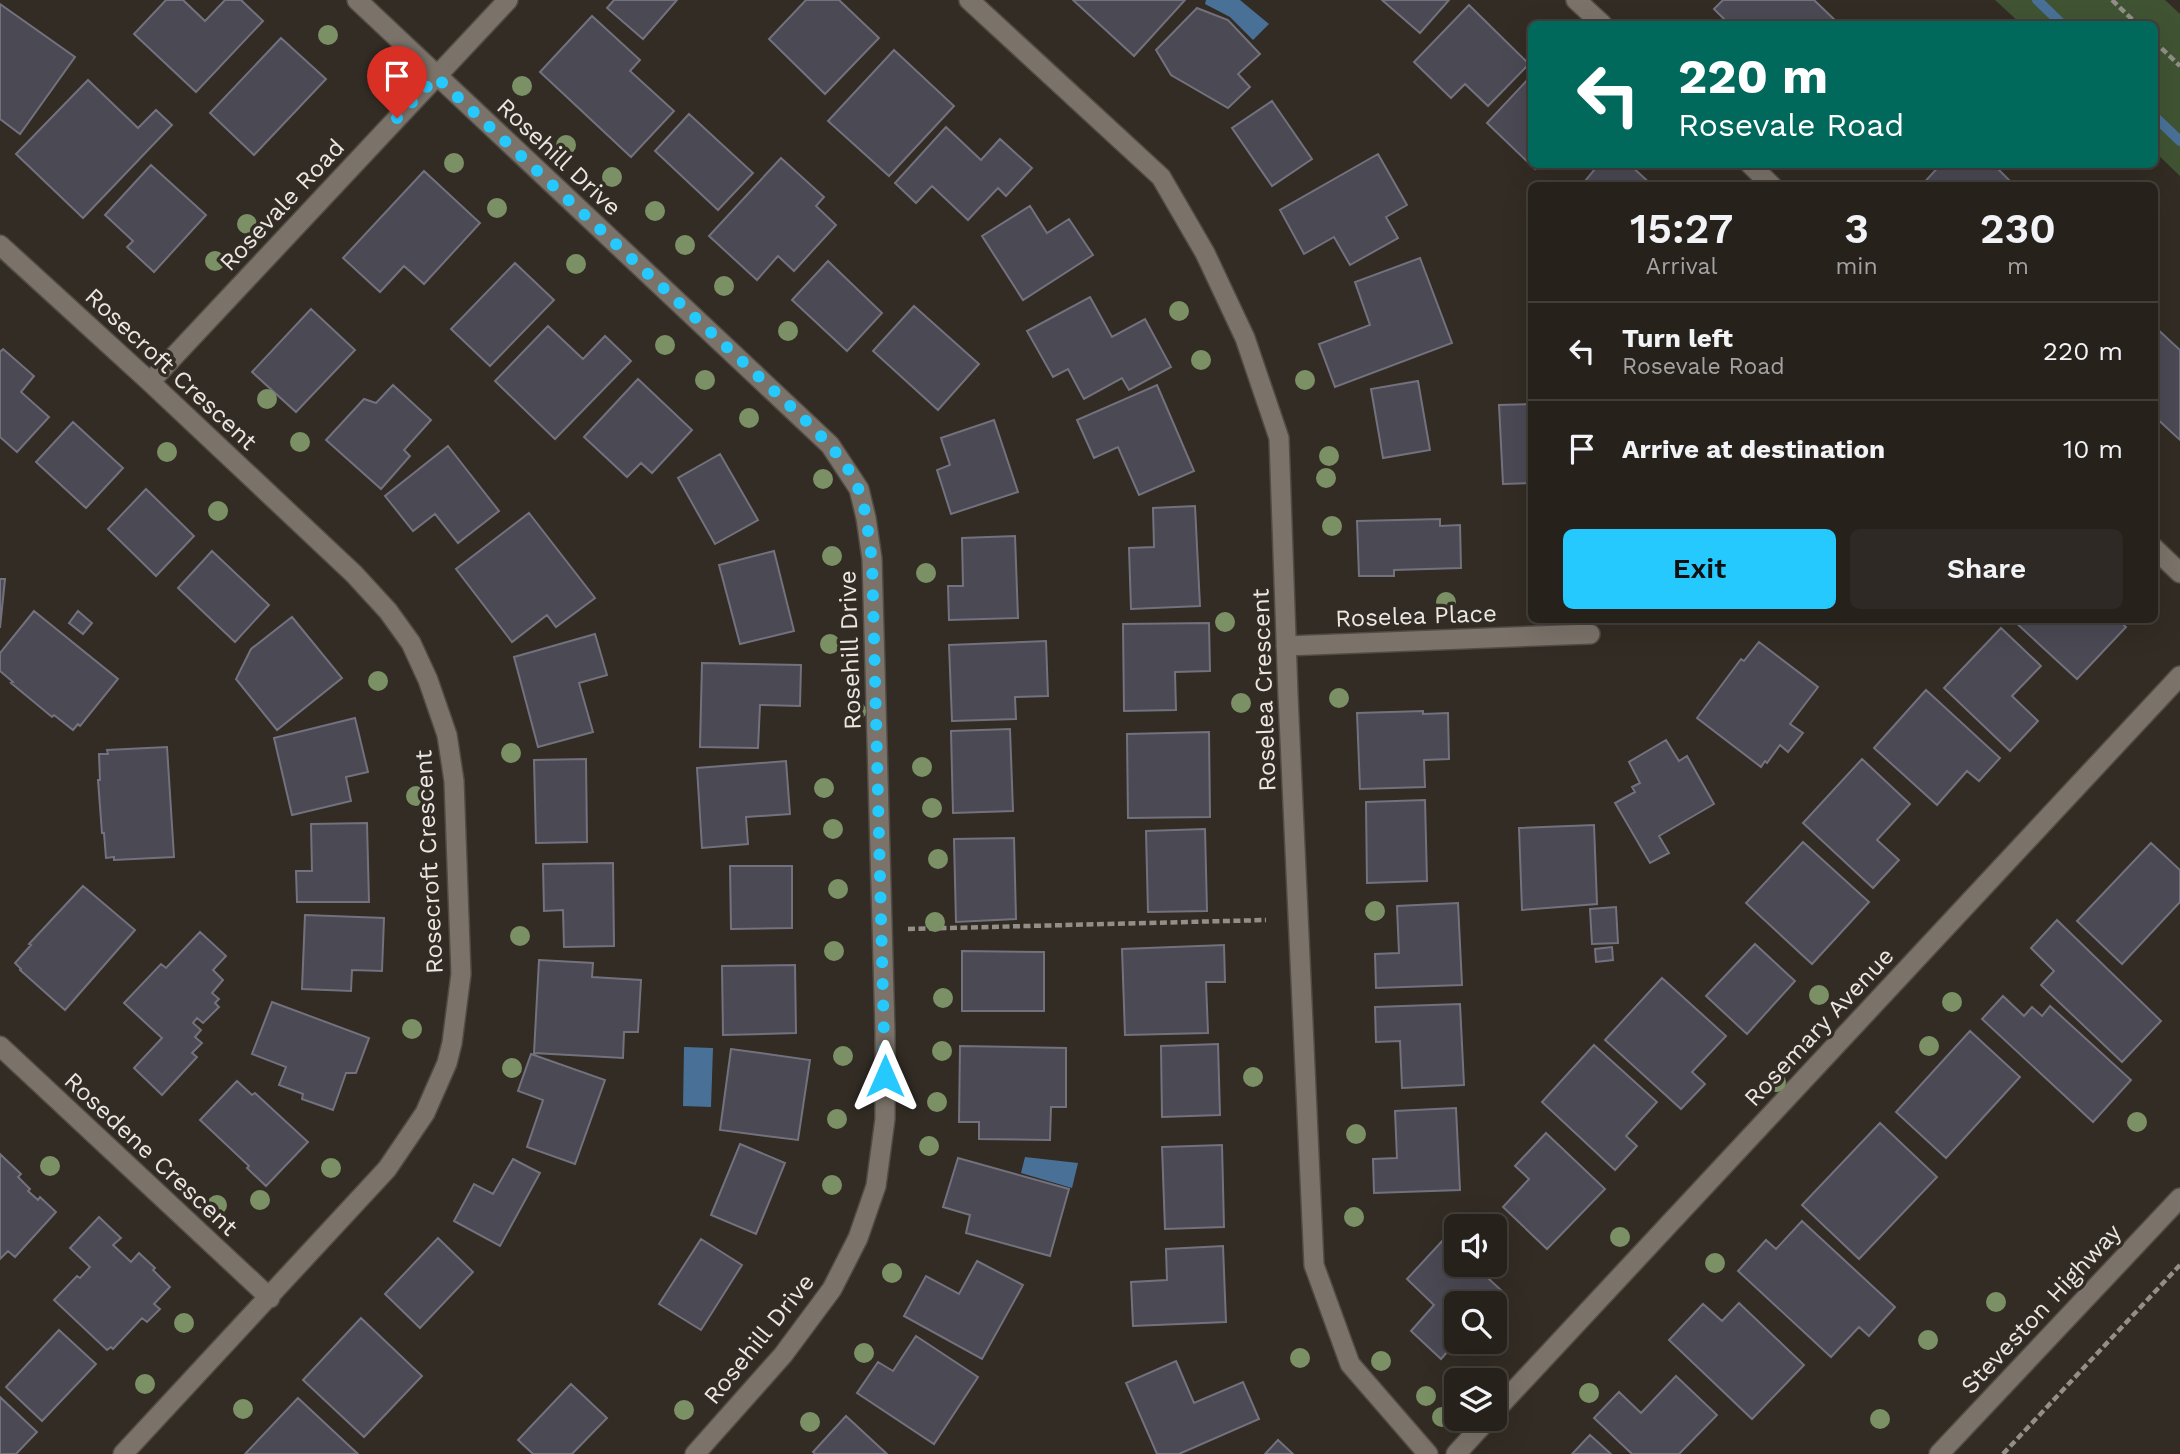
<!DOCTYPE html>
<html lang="en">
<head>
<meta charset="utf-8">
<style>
  body { margin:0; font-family:"Work Sans",sans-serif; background:#2e2924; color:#f1f3f6; height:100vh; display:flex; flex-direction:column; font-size:26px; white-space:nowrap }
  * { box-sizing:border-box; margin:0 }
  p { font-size:23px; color:#a4a3a3 }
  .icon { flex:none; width:38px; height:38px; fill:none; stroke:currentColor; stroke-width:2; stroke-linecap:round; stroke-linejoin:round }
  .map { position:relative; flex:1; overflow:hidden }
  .drawer { position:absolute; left:1528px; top:182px; width:630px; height:441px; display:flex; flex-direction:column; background:#26211b; border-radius:10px; box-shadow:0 7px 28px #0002,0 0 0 2px #423e3a }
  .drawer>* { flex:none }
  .hud { position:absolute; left:1528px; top:21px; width:630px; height:147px; border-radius:10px; box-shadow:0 7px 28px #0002,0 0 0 2px #423e3a; background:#00695c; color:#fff; overflow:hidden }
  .fabs { position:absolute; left:1444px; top:1214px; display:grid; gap:14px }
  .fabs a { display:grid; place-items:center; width:63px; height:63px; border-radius:10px; background:#26211b; box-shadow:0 7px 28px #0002,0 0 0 2px #423e3a; font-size:35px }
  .pin { position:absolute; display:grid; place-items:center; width:60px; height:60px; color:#fff; margin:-72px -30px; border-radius:50% 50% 50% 0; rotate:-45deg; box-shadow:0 0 7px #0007 }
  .pin .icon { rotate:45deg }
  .me { position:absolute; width:77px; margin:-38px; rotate:0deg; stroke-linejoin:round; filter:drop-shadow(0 0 5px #0008) }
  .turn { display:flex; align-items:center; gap:24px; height:147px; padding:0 35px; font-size:32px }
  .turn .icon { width:91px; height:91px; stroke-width:2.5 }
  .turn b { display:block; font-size:49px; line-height:60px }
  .eta { display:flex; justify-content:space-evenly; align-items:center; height:119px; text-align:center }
  .eta b { font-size:42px; font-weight:600; line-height:49px }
  .action { display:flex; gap:14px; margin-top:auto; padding:14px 35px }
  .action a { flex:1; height:80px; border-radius:10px; background:#25c9fe; color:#111; font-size:28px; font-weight:600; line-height:80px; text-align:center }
  .action a+a { background:#2e2924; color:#f1f3f6 }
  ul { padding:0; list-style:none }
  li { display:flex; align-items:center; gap:21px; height:98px; padding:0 35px; border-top:2px solid #423e3a }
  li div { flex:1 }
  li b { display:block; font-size:26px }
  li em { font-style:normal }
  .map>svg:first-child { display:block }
  .green { fill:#405433 }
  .water { fill:#497198 }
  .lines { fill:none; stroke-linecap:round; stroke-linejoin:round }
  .stream { stroke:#497198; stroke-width:10 }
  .building { fill:#4b4954; stroke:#73717d; stroke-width:2 }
  .minor-casing { stroke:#504b44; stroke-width:22 }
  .secondary-casing { stroke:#504b44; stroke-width:22 }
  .path { stroke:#938e88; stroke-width:4.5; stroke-dasharray:7 3.5; stroke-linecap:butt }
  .minor { stroke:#7b736a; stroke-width:19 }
  .secondary { stroke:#7b736a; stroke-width:19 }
  .tree { fill:#7b9165 }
  .route { stroke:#25c9fe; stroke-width:12; stroke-dasharray:0 21.6 }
  .labels { text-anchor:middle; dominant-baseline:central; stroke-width:7; stroke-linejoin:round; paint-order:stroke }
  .street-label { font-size:24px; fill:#eae6e1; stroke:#322c24 }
</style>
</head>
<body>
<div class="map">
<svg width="2180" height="1454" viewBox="0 0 2180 1454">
  <rect width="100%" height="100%" fill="#322c24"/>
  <path class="green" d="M1995,0h170l15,14v162l-26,-25v-127h-133z"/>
  <path class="water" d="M1206,0h34l29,24 -16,16 -23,-23 -25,-13z
    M684,1047l29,1 -2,59 -28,-1z
    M1025,1157l53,6 -6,25 -51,-15z"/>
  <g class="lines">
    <path class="stream" d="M2037,0l25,24
      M2154,116l26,25"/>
  </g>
  <path class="building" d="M166,0h17l22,21 20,-21h16l22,21 -67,71 -62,-58z
    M614,0h63l-34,39 -36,-31z
    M806,0h33l40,38 -54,56 -56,-55z
    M1073,0h112l-51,56z
    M1382,0h67l-29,33z
    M1723,0h91l25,24h-110l-15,-15z
    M0,4l75,53 -55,77 -20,-15z
    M1469,5l60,59 -41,42 -23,-22 -14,14 -37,-36z
    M1197,8l31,12 32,34 -22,20 12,13 -22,21 -57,-33 -15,-25z
    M592,16l48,44 -10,11 44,40 -43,46 -91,-85z
    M281,38l45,41 -72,76 -44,-42z
    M894,50l60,56 -65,70 -61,-55z
    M1531,76v88h8l-4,5 -48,-46z
    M88,80l50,48 18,-18 16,15 -89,93 -67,-64z
    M1272,101l40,58 -40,27 -40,-58z
    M689,114l64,59 -35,37 -63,-59z
    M946,127l35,33 19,-21 32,29 -26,28 -8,-8 -30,32 -36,-34 -16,17 -21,-20z
    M1378,154l29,51 -21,12 12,21 -48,27 -16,-28 -30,17 -24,-44z
    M781,158l43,39 -8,9 20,19 -42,46 -16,-15 -21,24 -48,-44z
    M1599,164h30l24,22h-72z
    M1941,164h52l22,22h-94z
    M151,165l55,50 -52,57 -27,-25 6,-6 -28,-26z
    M424,171l56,52 -56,61 -20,-18 -24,26 -37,-34z
    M1030,206l17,27 22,-14 24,36 -70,45 -41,-64z
    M1420,258l32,85 -117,44 -16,-43 51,-19 -15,-43z
    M828,261l54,52 -35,38 -55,-51z
    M515,263l39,37 -64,66 -39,-37z
    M1090,297l22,40 33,-18 26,48 -42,23 -7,-12 -38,21 -16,-30 -15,8 -26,-46z
    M914,306l65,58 -41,46 -65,-59z
    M311,309l44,41 -59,62 -44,-40z
    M548,326l35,33 22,-23 26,25 -76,78 -60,-58z
    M2154,326l26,24v90l-26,-24z
    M3,349l31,27 -13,16 28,25 -32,35 -17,-15v-85z
    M638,379l54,51 -40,43 -11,-10 -14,14 -43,-40z
    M1418,381l12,69 -47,8 -12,-69z
    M393,385l38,35 -27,30 6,6 -29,33 -55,-49 38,-41 12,4z
    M1157,385l37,86 -55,24 -21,-48 -24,11 -17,-38z
    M1531,404v79l-28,1 -4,-79z
    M994,420l24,72 -67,22 -14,-44 13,-5 -9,-27z
    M73,422l50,46 -37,40 -50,-46z
    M448,446l51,65 -41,32 -23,-29 -22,17 -28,-35z
    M720,454l38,66 -43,24 -37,-66z
    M146,489l48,47 -38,40 -48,-47z
    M1195,506l5,100 -69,3 -2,-61 25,-1 -1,-39z
    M529,513l66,85 -39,29 -9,-12 -35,27 -56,-73z
    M1440,519v7l20,-1 1,43 -67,2v6h-35l-2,-55z
    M1015,536l3,82 -69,2 -1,-34h15l-1,-48z
    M212,551l57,54 -34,37 -57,-54z
    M774,551l20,80 -54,13 -21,-79z
    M0,579h5l-5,49z
    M34,611l84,68 -38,47 -2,-2 -5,6 -19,-15 -2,2 -41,-34 2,-1 -13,-11v-18z
    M78,611l14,12 -9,11 -14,-11z
    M292,617l50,61 -65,52 -41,-51 15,-30z
    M2013,620h105l8,7 -49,52z
    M1209,623l1,48 -35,1 1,38 -52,1 -1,-87z
    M2001,628l40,38 -29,30 26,25 -28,30 -66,-63z
    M595,634l12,41 -28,8 14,49 -55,15 -24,-90z
    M1046,641l2,55 -33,1 1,22 -64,2 -3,-76z
    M1759,642l59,45 -28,37 13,9 -15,19 -8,-7 -13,18 -2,-2 -4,6 -64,-49 44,-59 3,2z
    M702,663l99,2 -1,41 -40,-1 -2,43 -58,-1z
    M1926,690l74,68 -21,23 -12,-10 -30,34 -63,-57z
    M1423,711v3l25,-1 1,46 -25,1 1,27 -65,2 -3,-76z
    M355,718l13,54 -22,5 5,24 -59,14 -18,-77z
    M1010,729l3,82 -60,2 -2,-82z
    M1209,732l1,85 -82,1 -1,-84z
    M1666,740l13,21 8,-5 27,48 -55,32 10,17 -19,10 -35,-60 20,-11 -3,-5 8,-4 -11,-21z
    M167,747l7,110 -60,3v-3l-8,1 -2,-25h-2l-4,-53h2l-1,-26h9l-1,-4z
    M586,759l1,83 -51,1 -2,-83z
    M1862,759l48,45 -33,36 22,20 -26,28 -70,-65z
    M786,761l4,53 -44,3 2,27 -46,4 -5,-80z
    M1425,800l2,81 -60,2 -1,-81z
    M367,823l2,79h-72l-1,-31h16l-1,-47z
    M1594,825l3,79 -75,6 -3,-82z
    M1205,829l2,82 -59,1 -2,-81z
    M1014,838l2,81 -60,3 -2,-83z
    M1803,842l66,60 -57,62 -66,-61z
    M2151,843l29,27v32l-58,62 -45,-43z
    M613,863l1,83 -50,1 -1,-37 -19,1 -1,-47z
    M730,866h62v62l-61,1z
    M83,886l52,44 -70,80 -45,-40 1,-1 -6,-6 16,-18 -2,-1z
    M1458,903l4,82 -86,3 -1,-34 24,-1 -2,-47z
    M1616,907l2,36 -26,1 -2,-35z
    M305,915l79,3 -2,53 -30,-1 -1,21 -49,-2z
    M2057,920l104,101 -39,41 -81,-77 13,-14 -23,-23z
    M200,932l26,24 -13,14 10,10 -11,13 7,6 -4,4 4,4 -16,16 -6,-5 -4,5 8,7 -6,7 7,6 -10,10 5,4 -35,38 -28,-27 28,-30 -38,-35 37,-39 5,4z
    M1755,944l40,37 -48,53 -41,-38z
    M1224,945l1,37h-19l2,51 -83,2 -3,-86z
    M1612,947l1,13 -17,2 -1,-13z
    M962,951l82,1v59h-82z
    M539,960l54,3 -1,14 49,3 -3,52h-14l-1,26 -89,-5z
    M795,965l1,68 -73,2 -1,-69z
    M1662,978l64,58 -34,36 13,12 -24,25 -76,-69z
    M2003,996l21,20 8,-9 10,9 8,-10 81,74 -38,42 -111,-103z
    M272,1002l97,36 -13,35h-10l-13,37 -31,-11 1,-5 -24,-9 7,-18 -34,-13z
    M1460,1004l4,81 -62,3 -2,-47 -24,1 -1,-35z
    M1970,1031l50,46 -74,81 -50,-46z
    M1218,1044l2,71 -58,2 -1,-71z
    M1594,1045l63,57 -31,34 11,10 -22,24 -73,-68z
    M960,1046l106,2v59h-15l-1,33 -71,-1v-17h-20z
    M731,1049l79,11 -12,80 -78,-10z
    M531,1054l74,26 -30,84 -48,-17 16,-47 -25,-9z
    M237,1081l15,14 3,-2 53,49 -42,44 -19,-18 2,-2 -49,-46z
    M1456,1108l4,82 -86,3 -1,-34 24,-1 -2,-47z
    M1880,1123l57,54 -78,82 -57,-54z
    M1546,1133l59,56 -58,60 -44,-42 26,-28 -14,-13z
    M740,1144l45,19 -29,71 -45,-19z
    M1222,1145l2,82 -59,2 -3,-82z
    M0,1154l21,20 -3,3 12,12 -2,2 10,9 2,-3 16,15 -41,45 -7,-6 -8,8z
    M958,1158l111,31 -19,67 -84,-23 4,-18 -27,-8z
    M513,1159l27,14 -40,73 -46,-25 20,-37 19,10z
    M99,1217l22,21 -8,7 18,17 8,-9 16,15 -2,2 17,17 -16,17 6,5 -13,13 -5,-4 -29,31 -2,-2 -4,3 -53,-50 23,-24 3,2 10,-11 -20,-19z
    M1802,1221l93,86 -26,29 -10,-9 -28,30 -93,-86 28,-31 10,9z
    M438,1238l35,34 -53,56 -35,-34z
    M1445,1238l11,10v17h18l29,27 -11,12h-36v38l-15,17 -30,-28 23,-26 -27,-26z
    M701,1239l41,26 -41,65 -42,-26z
    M1223,1246l3,76 -93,4 -2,-44 36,-2 -1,-31z
    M977,1261l46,24 -41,74 -78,-43 22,-40 33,18z
    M1739,1303l65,62 -52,54 -83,-79 34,-36 19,17z
    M361,1318l61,58 -58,61 -61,-57z
    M59,1330l37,34 -54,57 -36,-34z
    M916,1336l62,41 -44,67 -77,-51 21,-31 15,9z
    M1176,1361l18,42 49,-21 16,37 -80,35h-22l-31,-71z
    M1676,1376l41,39 -38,39h-47l-38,-36 25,-26 22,21z
    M571,1384l36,34 -35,36h-39l-15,-14z
    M0,1397l37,35 -21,22h-16z
    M298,1398l60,56h-113z
    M846,1416l41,38h-72l-2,-2z
    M1590,1435l21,19h-39z
    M1278,1440l15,14h-28z"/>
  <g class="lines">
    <g class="minor-casing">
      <path id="minor" d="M357,0l473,445 29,44 7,29 6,41 13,473v87l-9,67 -18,52 -26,51 -49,66 -88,99
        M969,0l192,177 44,76 40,85 34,100 9,257 26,570 36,99 78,90
        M1576,0l26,24
        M1750,164l22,22
        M0,245l150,137 204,192 34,37 23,32 17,37 19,55 7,46 7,193 -9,69 -5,20 -22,50 -38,56 -264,285
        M150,382l358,-382
        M2154,548l26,25
        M1286,646l304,-12
        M0,1046l270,252
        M1494,1412l686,-736
        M1456,1454l32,-35"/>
    </g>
    <g class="secondary-casing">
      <path id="secondary" d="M1939,1454l241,-256"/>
    </g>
    <path class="path" d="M2112,0l25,24
      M2154,41l26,25
      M908,929l358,-9
      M2003,1454l177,-189"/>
    <use href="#minor" class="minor"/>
    <use href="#secondary" class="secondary"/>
  </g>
  <g class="tree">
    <circle cx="328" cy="35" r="10"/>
    <circle cx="522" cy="86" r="10"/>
    <circle cx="566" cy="145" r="10"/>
    <circle cx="454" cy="163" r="10"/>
    <circle cx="612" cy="177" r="10"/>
    <circle cx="497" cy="208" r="10"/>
    <circle cx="655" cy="211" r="10"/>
    <circle cx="247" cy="224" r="10"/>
    <circle cx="685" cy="245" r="10"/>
    <circle cx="215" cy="261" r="10"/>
    <circle cx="576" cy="264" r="10"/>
    <circle cx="724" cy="286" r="10"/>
    <circle cx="1179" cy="311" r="10"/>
    <circle cx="788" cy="331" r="10"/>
    <circle cx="665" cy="345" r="10"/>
    <circle cx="1201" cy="360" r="10"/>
    <circle cx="705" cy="380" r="10"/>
    <circle cx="1305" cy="380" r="10"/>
    <circle cx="267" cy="399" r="10"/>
    <circle cx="749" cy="418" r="10"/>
    <circle cx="300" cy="442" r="10"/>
    <circle cx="167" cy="452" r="10"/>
    <circle cx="1329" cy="456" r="10"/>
    <circle cx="1326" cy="478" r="10"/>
    <circle cx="823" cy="479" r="10"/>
    <circle cx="218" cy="511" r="10"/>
    <circle cx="1332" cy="526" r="10"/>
    <circle cx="832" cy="556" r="10"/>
    <circle cx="926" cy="573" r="10"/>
    <circle cx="1446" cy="602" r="10"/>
    <circle cx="1225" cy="622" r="10"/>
    <circle cx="830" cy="644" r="10"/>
    <circle cx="378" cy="681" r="10"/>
    <circle cx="1339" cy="698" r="10"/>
    <circle cx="1241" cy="703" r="10"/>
    <circle cx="856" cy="711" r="10"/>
    <circle cx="511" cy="753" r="10"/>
    <circle cx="922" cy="767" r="10"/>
    <circle cx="824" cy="788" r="10"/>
    <circle cx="416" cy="796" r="10"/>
    <circle cx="932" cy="808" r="10"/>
    <circle cx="833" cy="829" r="10"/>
    <circle cx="938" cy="859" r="10"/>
    <circle cx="838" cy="889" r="10"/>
    <circle cx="1375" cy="911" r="10"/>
    <circle cx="935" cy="922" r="10"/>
    <circle cx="520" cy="936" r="10"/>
    <circle cx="834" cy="951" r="10"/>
    <circle cx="1819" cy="995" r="10"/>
    <circle cx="943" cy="998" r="10"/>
    <circle cx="1952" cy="1002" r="10"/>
    <circle cx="412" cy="1029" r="10"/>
    <circle cx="1929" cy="1046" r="10"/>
    <circle cx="942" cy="1051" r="10"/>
    <circle cx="843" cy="1056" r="10"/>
    <circle cx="512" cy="1068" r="10"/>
    <circle cx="1253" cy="1077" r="10"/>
    <circle cx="1776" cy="1082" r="10"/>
    <circle cx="937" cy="1102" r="10"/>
    <circle cx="837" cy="1119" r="10"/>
    <circle cx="2137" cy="1122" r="10"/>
    <circle cx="1356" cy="1134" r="10"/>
    <circle cx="929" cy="1146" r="10"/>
    <circle cx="50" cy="1166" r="10"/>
    <circle cx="331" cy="1168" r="10"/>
    <circle cx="832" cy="1185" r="10"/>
    <circle cx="260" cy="1200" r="10"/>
    <circle cx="217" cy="1205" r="10"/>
    <circle cx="1354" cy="1217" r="10"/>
    <circle cx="1620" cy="1237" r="10"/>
    <circle cx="1715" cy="1263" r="10"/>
    <circle cx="892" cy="1273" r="10"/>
    <circle cx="1996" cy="1302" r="10"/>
    <circle cx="184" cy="1323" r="10"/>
    <circle cx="1928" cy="1340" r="10"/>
    <circle cx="864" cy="1353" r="10"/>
    <circle cx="1300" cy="1358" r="10"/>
    <circle cx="1381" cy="1361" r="10"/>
    <circle cx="145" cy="1384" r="10"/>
    <circle cx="1589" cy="1393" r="10"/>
    <circle cx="1426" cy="1396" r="10"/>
    <circle cx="243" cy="1409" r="10"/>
    <circle cx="684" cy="1410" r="10"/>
    <circle cx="1442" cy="1417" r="10"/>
    <circle cx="1880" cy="1419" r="10"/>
    <circle cx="810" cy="1422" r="10"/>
  </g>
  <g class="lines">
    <path class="route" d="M397,118l39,-41 364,338c22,22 46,44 58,73 9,22 10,48 14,71l13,517"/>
  </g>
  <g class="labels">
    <g class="street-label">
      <text transform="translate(559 157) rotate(43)">Rosehill Drive</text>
      <text transform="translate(282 205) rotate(-47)">Rosevale Road</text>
      <text transform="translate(171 369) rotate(43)">Rosecroft Crescent</text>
      <text transform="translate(1416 616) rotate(-2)">Roselea Place</text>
      <text transform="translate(850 650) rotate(-92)">Rosehill Drive</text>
      <text transform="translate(1264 690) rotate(-92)">Roselea Crescent</text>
      <text transform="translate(429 862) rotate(-93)">Rosecroft Crescent</text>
      <text transform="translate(1819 1027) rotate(-47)">Rosemary Avenue</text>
      <text transform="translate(151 1154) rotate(43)">Rosedene Crescent</text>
      <text transform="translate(2041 1309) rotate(-47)">Steveston Highway</text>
      <text transform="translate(759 1339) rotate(-51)">Rosehill Drive</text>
    </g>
  </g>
</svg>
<div class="fabs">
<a><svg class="icon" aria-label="sound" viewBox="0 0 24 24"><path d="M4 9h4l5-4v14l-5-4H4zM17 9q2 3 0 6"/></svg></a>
<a><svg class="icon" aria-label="search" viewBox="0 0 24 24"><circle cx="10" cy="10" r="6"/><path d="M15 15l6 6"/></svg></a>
<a><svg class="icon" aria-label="layers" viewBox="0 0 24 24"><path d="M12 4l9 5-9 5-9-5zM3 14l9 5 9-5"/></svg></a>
</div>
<div class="pin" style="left:397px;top:118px;background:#d93025"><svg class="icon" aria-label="arrive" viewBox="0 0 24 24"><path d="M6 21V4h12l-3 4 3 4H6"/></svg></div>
<svg class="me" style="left:885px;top:1076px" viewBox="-20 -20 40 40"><path d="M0-17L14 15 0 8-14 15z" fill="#25c9fe" stroke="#fff" stroke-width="4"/></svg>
<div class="hud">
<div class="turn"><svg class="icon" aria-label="left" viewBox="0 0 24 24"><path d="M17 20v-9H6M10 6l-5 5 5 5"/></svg><div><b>220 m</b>Rosevale Road</div></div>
</div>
<section class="drawer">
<div class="eta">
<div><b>15:27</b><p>Arrival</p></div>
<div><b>3</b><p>min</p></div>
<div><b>230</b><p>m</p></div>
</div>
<ul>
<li><svg class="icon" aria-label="left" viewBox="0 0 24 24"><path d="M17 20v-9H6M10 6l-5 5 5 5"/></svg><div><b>Turn left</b><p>Rosevale Road</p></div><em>220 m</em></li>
<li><svg class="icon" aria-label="arrive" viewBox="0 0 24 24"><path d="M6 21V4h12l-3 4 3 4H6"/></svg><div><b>Arrive at destination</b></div><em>10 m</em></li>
</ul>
<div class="action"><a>Exit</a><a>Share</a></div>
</section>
</div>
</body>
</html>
